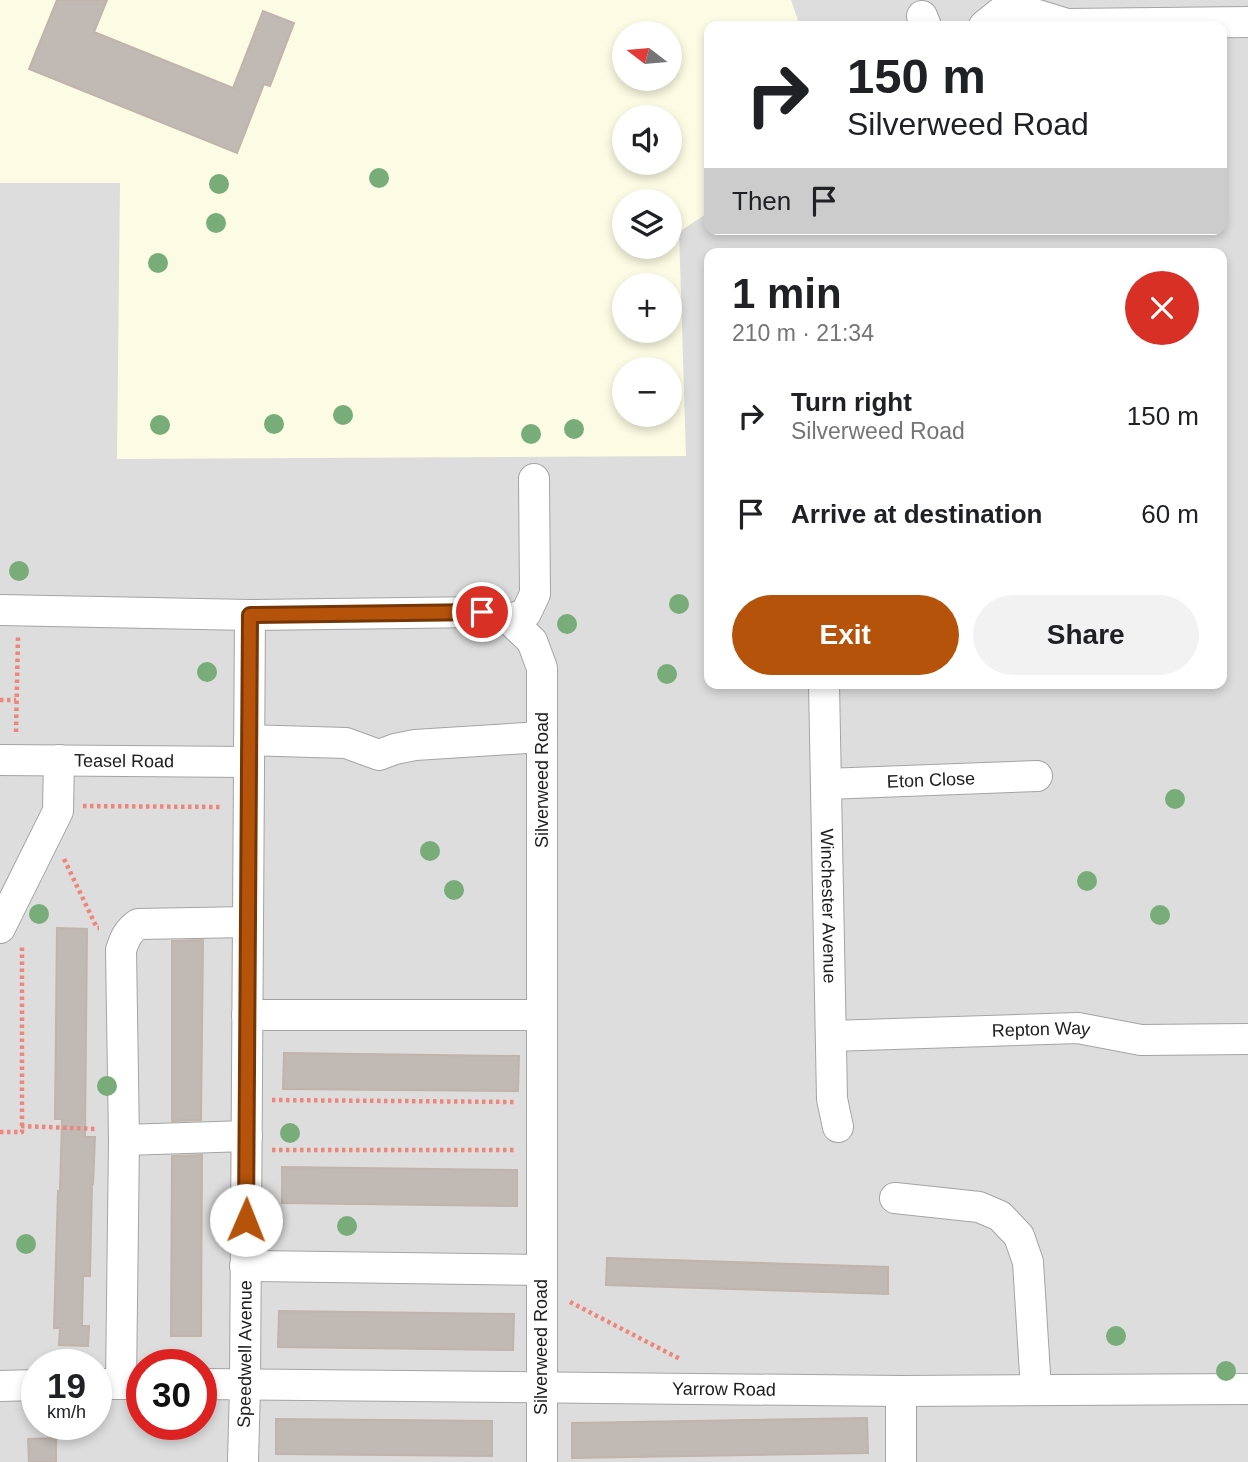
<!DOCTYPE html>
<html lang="en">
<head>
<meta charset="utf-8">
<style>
  body { margin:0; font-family:Helvetica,sans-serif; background:#f2f2f2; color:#202124; height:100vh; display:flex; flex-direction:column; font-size:26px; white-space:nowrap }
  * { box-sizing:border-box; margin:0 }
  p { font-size:23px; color:#757577 }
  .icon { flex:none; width:38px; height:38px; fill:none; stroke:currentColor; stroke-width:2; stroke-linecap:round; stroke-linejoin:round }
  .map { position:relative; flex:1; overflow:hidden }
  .drawer { position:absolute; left:704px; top:248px; width:523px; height:441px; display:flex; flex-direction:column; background:#fff; border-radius:14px; box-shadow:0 4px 10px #0003 }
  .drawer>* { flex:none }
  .banner { position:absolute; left:704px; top:21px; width:523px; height:214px; border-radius:14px; box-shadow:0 4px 10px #0003; background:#fff; color:#202124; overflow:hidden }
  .needle { width:46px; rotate:286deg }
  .tools { position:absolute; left:612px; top:21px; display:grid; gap:14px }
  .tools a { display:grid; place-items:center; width:70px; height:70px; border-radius:50%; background:#fff; box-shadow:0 4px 10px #0003; font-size:35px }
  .speed { position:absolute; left:21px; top:1349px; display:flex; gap:14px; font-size:35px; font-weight:700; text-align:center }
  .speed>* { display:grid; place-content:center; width:91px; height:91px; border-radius:50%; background:#fff; box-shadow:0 4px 10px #0003; line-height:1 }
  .speed small { font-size:18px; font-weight:400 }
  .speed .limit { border:10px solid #d22; background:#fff; color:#111 }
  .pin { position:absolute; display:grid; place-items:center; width:60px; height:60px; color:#fff; margin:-30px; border:4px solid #fff; border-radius:50%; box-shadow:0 2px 7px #0007 }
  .me { position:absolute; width:77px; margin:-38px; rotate:1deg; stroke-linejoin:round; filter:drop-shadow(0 0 5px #0008) }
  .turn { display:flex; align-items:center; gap:24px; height:147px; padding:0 28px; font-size:32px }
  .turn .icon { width:91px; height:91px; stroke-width:2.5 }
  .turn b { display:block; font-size:49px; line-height:60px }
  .then { display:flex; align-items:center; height:66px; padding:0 28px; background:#0003; gap:14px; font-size:26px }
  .round { display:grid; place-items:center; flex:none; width:74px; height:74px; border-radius:37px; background:#f2f2f2 }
  .headline { display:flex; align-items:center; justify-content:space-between; height:119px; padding:0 28px }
  h1 { font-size:42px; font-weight:700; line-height:52px }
  .button { display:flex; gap:14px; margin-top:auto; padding:14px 28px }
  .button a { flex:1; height:80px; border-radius:42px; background:#b45309; color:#fff; font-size:28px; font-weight:700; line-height:80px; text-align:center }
  .button a+a { background:#f2f2f2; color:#202124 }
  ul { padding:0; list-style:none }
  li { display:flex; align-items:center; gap:21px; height:98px; padding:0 28px }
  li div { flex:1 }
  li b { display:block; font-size:26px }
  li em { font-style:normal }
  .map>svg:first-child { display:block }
  .residential { fill:#dedddd; fill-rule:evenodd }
  .education { fill:#fcfce4; fill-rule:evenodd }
  .building { fill:#c0b9b4; stroke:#c0b4ab; stroke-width:2 }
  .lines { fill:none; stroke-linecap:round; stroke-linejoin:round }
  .minor-casing { stroke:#a4a4a4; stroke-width:32 }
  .path { stroke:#ed877b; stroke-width:4.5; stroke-dasharray:3.5 3.5; stroke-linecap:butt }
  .minor { stroke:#fff; stroke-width:30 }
  .tree { fill:#78ac78 }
  .route-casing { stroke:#753606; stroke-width:18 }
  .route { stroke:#b45309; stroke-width:12 }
  .labels { text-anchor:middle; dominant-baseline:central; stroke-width:6; stroke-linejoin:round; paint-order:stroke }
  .street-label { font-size:18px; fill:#202020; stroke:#fff }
</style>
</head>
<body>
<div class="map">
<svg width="1248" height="1462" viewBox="0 0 1248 1462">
  <rect width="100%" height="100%" fill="#f0ede7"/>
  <path class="residential" d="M0,0h1248v1462h-1248zM709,26h513v203h-513zM625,33h45v46h-45zM625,117h45v46h-45zM625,201h45v46h-45zM709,254h513v430h-513zM625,285h45v46h-45zM625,369h45v46h-45zM37,1365h59v59h-59zM142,1365h59v59h-59z"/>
  <path class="education" d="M0,0h791l9,26h-91v186l-30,20 7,224 -569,3 3,-276h-120zM625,33h45v46h-45zM625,117h45v46h-45zM625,201h45v46h-45zM625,285h45v46h-45zM625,369h45v46h-45z"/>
  <path class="building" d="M57,0h50l-13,32 139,56 30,-77 31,12 -24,63 -6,-2 -27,69 -208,-84z
    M57,928l30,1 -2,208h10l-2,47h-1l-2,92h-7l-1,50h7l-1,20 -29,-1 1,-17h-6l4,-137h2l2,-72h-7z
    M203,940l-2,180 -29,1v-180z
    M284,1053l235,3 -1,35 -235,-2z
    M202,1155l-1,181h-30l1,-180z
    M282,1167l235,3v36l-235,-3z
    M607,1258l281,9v27l-282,-9z
    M279,1311l235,3 -1,36 -235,-3z
    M867,1418l1,35 -296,5v-35z
    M276,1419l216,2v35l-216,-2z
    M56,1438v24h-27l-1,-23z"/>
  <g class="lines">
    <g class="minor-casing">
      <g id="minor">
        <path d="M922,16l4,10"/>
        <path d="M984,26l16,-13 38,2 29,9 181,-2"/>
        <path d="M0,610l250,5 232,-3 28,8 22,21 10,27v794"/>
        <path d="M510,620l16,-7 9,-19 -1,-115"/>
        <path id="s1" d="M824,684l8,415 6,28"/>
        <path d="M249,740l97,3 33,12 16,-6 20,-4 127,-8"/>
        <path id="s2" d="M0,760l249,2"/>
        <path id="s3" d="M826,784l211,-8"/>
        <path d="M0,928l58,-117 1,-51"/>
        <path d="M247,1015h295"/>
        <path id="s4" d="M831,1036l247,-8 63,12 107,-1"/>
        <path d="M124,1140l123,-4"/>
        <path d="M895,1198l84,9 21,9 19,20 9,26 8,128"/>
        <path d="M245,1266l296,4"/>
        <path d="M121,1383l3,-243 -3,-190c4,-12 7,-19 17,-26l110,-2"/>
        <path d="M96,1384h46"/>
        <path id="s5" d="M201,1384l700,7 347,-2"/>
        <path d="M0,1386l37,-1"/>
        <path d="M901,1391v71"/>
        <path id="s6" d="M243,1462l2,-77 5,-770"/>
      </g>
    </g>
    <path class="path" d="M0,700h16
      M16,732l2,-96
      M83,806l139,1
      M64,859l33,69h2
      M272,1100l244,2
      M21,1126l76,3
      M0,1132h22v-188
      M272,1150h243
      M570,1302l110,57"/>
    <use href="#minor" class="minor"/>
  </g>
  <g class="tree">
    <circle cx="379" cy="178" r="10"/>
    <circle cx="219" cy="184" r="10"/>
    <circle cx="216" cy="223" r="10"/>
    <circle cx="158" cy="263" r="10"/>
    <circle cx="343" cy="415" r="10"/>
    <circle cx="274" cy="424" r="10"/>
    <circle cx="160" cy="425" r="10"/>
    <circle cx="574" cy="429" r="10"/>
    <circle cx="531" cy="434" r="10"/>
    <circle cx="19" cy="571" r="10"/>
    <circle cx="679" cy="604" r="10"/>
    <circle cx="567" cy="624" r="10"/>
    <circle cx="207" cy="672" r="10"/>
    <circle cx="667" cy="674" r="10"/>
    <circle cx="1175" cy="799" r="10"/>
    <circle cx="430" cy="851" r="10"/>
    <circle cx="1087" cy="881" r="10"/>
    <circle cx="454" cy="890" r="10"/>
    <circle cx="39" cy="914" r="10"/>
    <circle cx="1160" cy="915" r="10"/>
    <circle cx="107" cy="1086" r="10"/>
    <circle cx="290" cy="1133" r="10"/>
    <circle cx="347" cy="1226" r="10"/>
    <circle cx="26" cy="1244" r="10"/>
    <circle cx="1116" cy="1336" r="10"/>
    <circle cx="1226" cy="1371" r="10"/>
  </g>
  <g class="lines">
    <g class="route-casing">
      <path id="route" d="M246,1220l4,-605 232,-3"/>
    </g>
    <use href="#route" class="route"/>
  </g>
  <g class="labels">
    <g class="street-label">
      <text stroke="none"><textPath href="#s2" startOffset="124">Teasel Road</textPath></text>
      <text transform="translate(542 780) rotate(-90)">Silverweed Road</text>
      <text stroke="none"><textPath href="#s3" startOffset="105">Eton Close</textPath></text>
      <text stroke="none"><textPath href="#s1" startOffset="222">Winchester Avenue</textPath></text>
      <text stroke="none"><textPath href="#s4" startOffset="210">Repton Way</textPath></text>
      <text transform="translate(541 1347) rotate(-90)">Silverweed Road</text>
      <text stroke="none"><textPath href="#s6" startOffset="108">Speedwell Avenue</textPath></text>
      <text stroke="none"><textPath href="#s5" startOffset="523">Yarrow Road</textPath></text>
    </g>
  </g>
</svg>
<div class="tools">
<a><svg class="needle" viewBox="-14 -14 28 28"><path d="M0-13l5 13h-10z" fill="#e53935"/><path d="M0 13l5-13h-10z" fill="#757577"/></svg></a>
<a><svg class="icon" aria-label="sound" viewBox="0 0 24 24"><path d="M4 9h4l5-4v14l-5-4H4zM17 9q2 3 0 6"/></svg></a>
<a><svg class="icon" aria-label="layers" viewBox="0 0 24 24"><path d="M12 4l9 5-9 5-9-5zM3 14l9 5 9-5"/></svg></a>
<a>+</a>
<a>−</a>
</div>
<div class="speed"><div>19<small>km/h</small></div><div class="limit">30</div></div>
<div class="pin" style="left:482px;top:612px;background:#d93025"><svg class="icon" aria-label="arrive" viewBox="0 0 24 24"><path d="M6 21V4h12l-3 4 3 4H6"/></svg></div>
<svg class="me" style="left:246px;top:1220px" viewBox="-20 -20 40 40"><circle r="19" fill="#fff"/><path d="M0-13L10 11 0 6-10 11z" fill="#b45309"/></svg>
<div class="banner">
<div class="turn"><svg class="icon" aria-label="right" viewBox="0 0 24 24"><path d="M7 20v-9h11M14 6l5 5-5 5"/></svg><div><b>150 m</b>Silverweed Road</div></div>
<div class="then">Then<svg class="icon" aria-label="arrive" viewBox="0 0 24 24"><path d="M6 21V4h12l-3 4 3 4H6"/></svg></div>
</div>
<section class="drawer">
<div class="headline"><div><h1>1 min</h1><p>210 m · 21:34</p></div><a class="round" style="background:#d93025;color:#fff"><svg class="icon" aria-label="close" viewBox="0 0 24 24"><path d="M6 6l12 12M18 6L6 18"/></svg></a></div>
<ul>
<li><svg class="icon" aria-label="right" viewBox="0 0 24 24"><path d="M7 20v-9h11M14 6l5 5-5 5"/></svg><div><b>Turn right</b><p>Silverweed Road</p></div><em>150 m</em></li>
<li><svg class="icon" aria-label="arrive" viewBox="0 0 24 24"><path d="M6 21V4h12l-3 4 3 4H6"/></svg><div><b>Arrive at destination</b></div><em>60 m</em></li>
</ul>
<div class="button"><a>Exit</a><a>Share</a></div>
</section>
</div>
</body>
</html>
